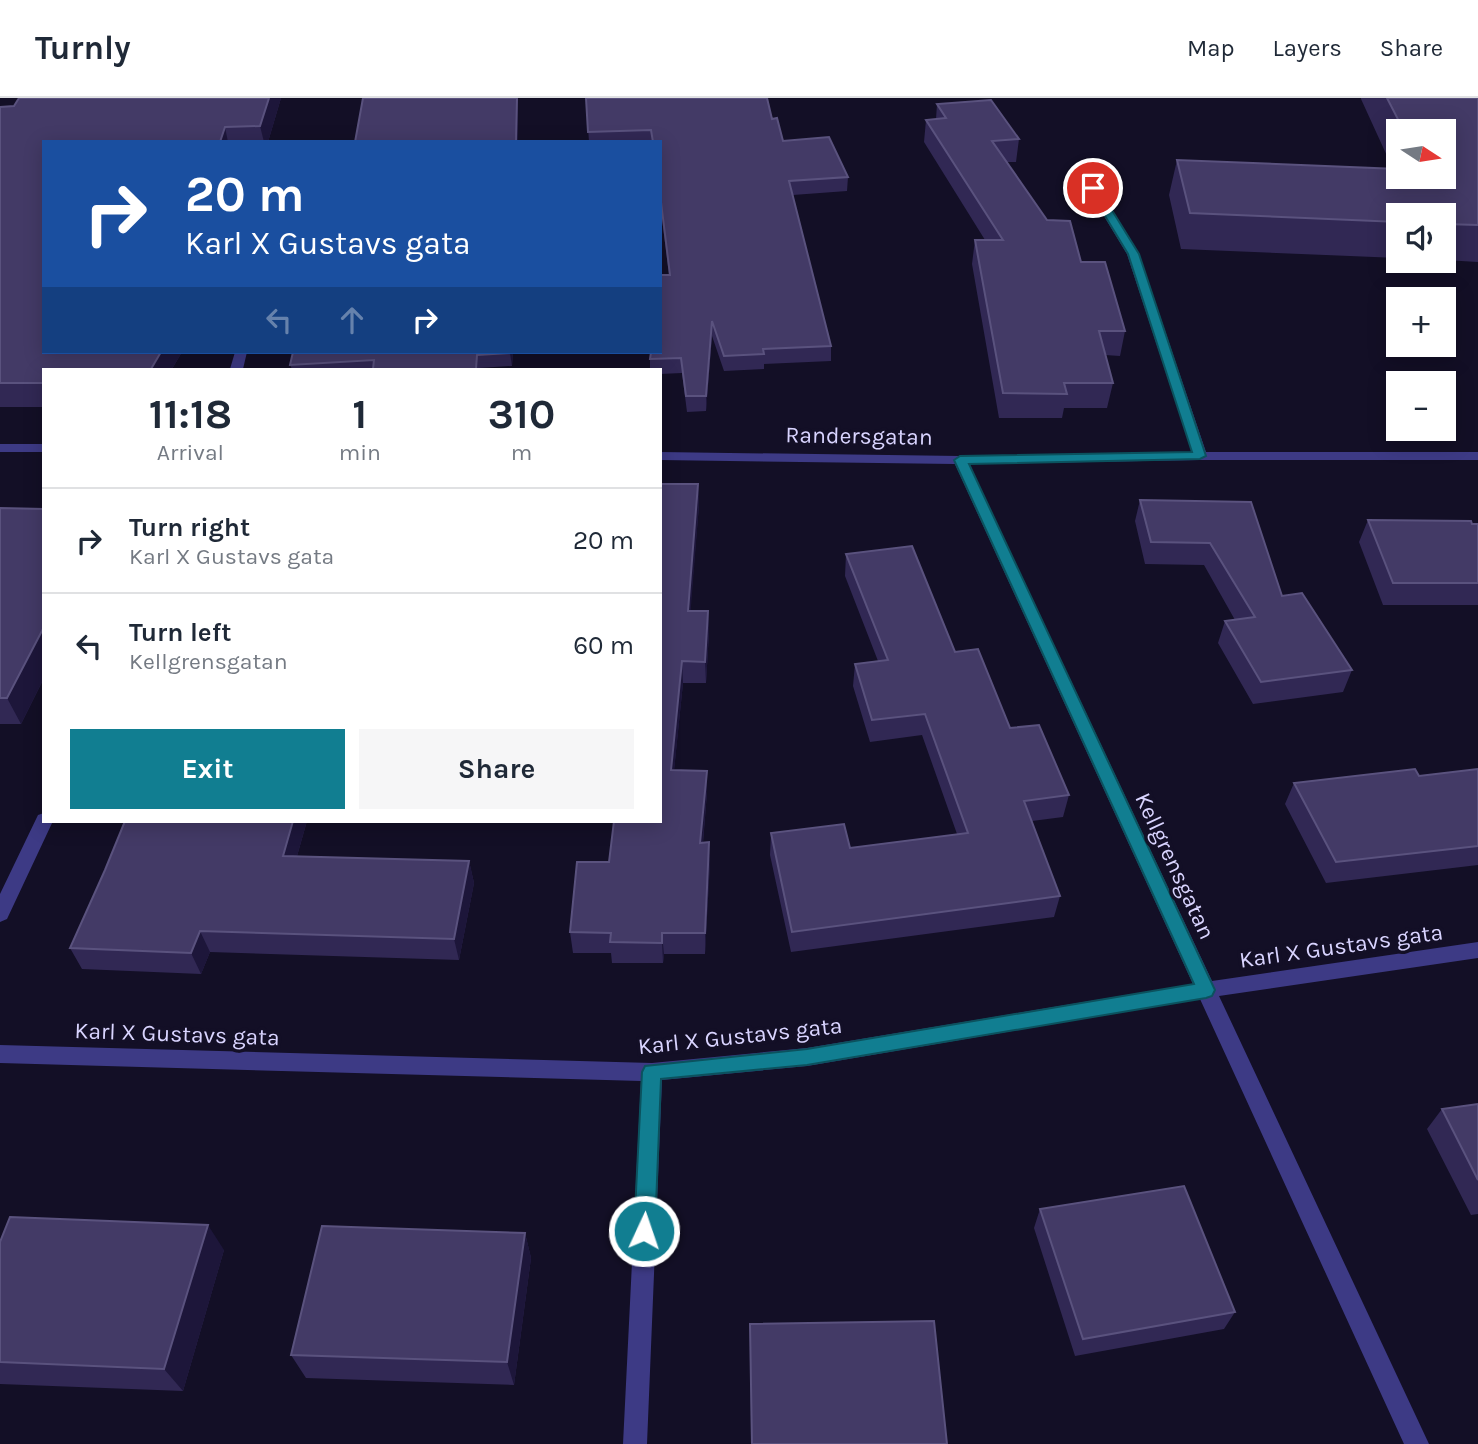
<!DOCTYPE html>
<html lang="en">
<head>
<meta charset="utf-8">
<style>
  body { margin:0; font-family:Karla,sans-serif; background:#f6f6f7; color:#1f2937; height:100vh; display:flex; flex-direction:column; font-size:26px; white-space:nowrap }
  * { box-sizing:border-box; margin:0 }
  p { font-size:23px; color:#747a83 }
  .icon { flex:none; width:38px; height:38px; fill:none; stroke:currentColor; stroke-width:2; stroke-linecap:round; stroke-linejoin:round }
  .map { position:relative; flex:1; overflow:hidden }
  .panel { position:absolute; left:42px; top:270px; width:620px; height:455px; display:flex; flex-direction:column; background:#fff; border-radius:0px; box-shadow:0 4px 18px #0003 }
  .panel>* { flex:none }
  .guide { position:absolute; left:42px; top:42px; width:620px; height:214px; border-radius:0px; box-shadow:0 4px 18px #0003; background:#1a4fa0; color:#fff; overflow:hidden }
  .needle { width:46px; rotate:102deg }
  .buttons { position:absolute; left:1386px; top:21px; display:grid; gap:14px }
  .buttons a { display:grid; place-items:center; width:70px; height:70px; border-radius:0px; background:#fff; box-shadow:0 4px 18px #0003; font-size:35px }
  .pin { position:absolute; display:grid; place-items:center; width:60px; height:60px; color:#fff; margin:-30px; border:4px solid #fff; border-radius:50%; box-shadow:0 2px 7px #0007 }
  .me { position:absolute; width:77px; margin:-38px; rotate:3deg; stroke-linejoin:round; filter:drop-shadow(0 0 5px #0008) }
  .turn { display:flex; align-items:center; gap:24px; height:147px; padding:0 28px; font-size:32px }
  .turn .icon { width:91px; height:91px; stroke-width:2.5 }
  .turn b { display:block; font-size:49px; line-height:60px }
  .lanes { display:flex; align-items:center; height:66px; padding:0 28px; background:#0003; justify-content:center; gap:35px; direction:ltr }
  .lanes .off { opacity:.35 }
  .eta { display:flex; justify-content:space-evenly; align-items:center; height:119px; text-align:center }
  .eta b { font-size:42px; font-weight:700; line-height:49px }
  .primary-button { display:flex; gap:14px; margin-top:auto; padding:14px 28px }
  .primary-button a { flex:1; height:80px; border-radius:0px; background:#117e91; color:#fff; font-size:28px; font-weight:700; line-height:80px; text-align:center }
  .primary-button a+a { background:#f6f6f7; color:#1f2937 }
  ul { padding:0; list-style:none }
  li { display:flex; align-items:center; gap:21px; height:105px; padding:0 28px; border-top:2px solid #e0e1e3 }
  li div { flex:1 }
  li b { display:block; font-size:26px }
  li em { font-style:normal }
  header { display:flex; align-items:center; gap:42px; box-sizing:border-box; height:98px; padding:0 35px; background:#fff; border-bottom:2px solid #e0e1e3 }
  header strong { font-size:33px }
  nav { display:flex; gap:38px; margin-inline-start:auto; font-size:24px }
  .map>svg:first-child { display:block }
  .lines { fill:none; stroke-linecap:round; stroke-linejoin:round }
  .street { fill:#3d3a85; fill-rule:evenodd }
  .wall { fill:#312854; fill-rule:evenodd }
  .shaded-wall { fill:#1d163a }
  .building { fill:#433a66; stroke:#5a527e; stroke-width:2 }
  .route { fill:#117e91; stroke:#0b525e; stroke-width:2 }
  .labels { text-anchor:middle; dominant-baseline:central; stroke-width:7; stroke-linejoin:round; paint-order:stroke }
  .street-label { font-size:23px; fill:#d9d4ff; stroke:#130f26 }
</style>
</head>
<body>
<header>
<strong>Turnly</strong>
<nav><a>Map</a><a>Layers</a><a>Share</a></nav>
</header>
<div class="map">
<svg width="1478" height="1346" viewBox="0 0 1478 1346">
  <rect width="100%" height="100%" fill="#130f26"/>
  <g class="lines">
    <path class="street" d="M1093,87l6,3 40,66 67,198h272v8h-278l-231,4 243,517 266,-39v16l-259,38 210,448h-25l-204,-445 -393,67 -145,14 -15,364h-24l18,-363 -641,-18v-18l652,18 155,-15 386,-64 -238,-520 -295,-4v-8l300,4 232,-4 -65,-198 -40,-66z
      M235,254h12l-4,17h-13z
      M0,346h44v8h-44z
      M44,715v8h9l-46,98 -7,3v-28l38,-79z"/>
  </g>
  <path class="wall" d="M281,0l-13,44h-224v210h138l-10,17h-128v38h-44v-300z
    M586,0l186,21 11,22 65,36 -1,14 -54,4 38,151v15l-67,3v5l-40,2 -12,-35 -6,75 -19,1 -5,-39 -22,1v-5h-10v-10l19,-84 -9,-72v-61h-71z
    M1361,0h117v164l-34,-2v-45h-46v43l-217,-9 -12,-54 8,-35 216,9 -32,-70zM1398,33h46v46h-46z
    M937,6l82,35 -3,23h-9l40,58 34,42 44,69 -5,25 -15,-1 8,28 -6,25h-43l-2,10h-63l-27,-154 3,-24h10l-61,-98 2,-22 10,-1z
    M513,254l-1,14 -33,2v1h-187l-2,-4z
    M698,386l1,21 -9,106h18l1,21 -3,51h-23l-9,87 33,22 -4,51 7,19 -5,92h-41l-1,9h-51l-1,-10h-38l-3,-21 39,-70z
    M1140,402l111,2 31,94 70,74 -9,22 -90,12 -35,-61 7,-22 10,-1 -31,-55 -59,-1 -10,-43z
    M0,410l44,1v169l-23,46h-21z
    M1368,422l110,4v81h-95l-24,-63z
    M846,456l109,98 55,76 59,67 -6,22 -31,4 28,75 -6,21 -263,35 -21,-97 1,-22 79,15 107,-14 -35,-99 -52,7 -17,-56 2,-22 23,-3 -33,-85z
    M1478,671v96l-152,18 -41,-79 9,-21 125,-7z
    M125,723h182l-10,35 172,5 5,22 -15,77 -249,-8 -9,22 -119,-5 -12,-21 35,-78z
    M1478,1006v110l-7,1 -44,-86 15,-20z
    M1040,1111l195,103 -11,17 -149,27 -41,-128z
    M525,1135l6,25 -17,127 -208,-7 -15,-23z
    M0,1144l224,8 -41,141 -183,-7z
    M750,1226l197,120h-196z"/>
  <path class="shaded-wall" d="M269,0h12l-13,44h-4l-4,-16z
    M517,0h1v44h-2z
    M225,29l3,15h-8z
    M712,223v15l-6,75v-15z
    M161,254h21l-10,17h-21z
    M510,254h3l-1,14 -2,-13z
    M698,386l1,21 -10,127 -1,-21z
    M708,513l1,21 -3,51 -1,-21z
    M44,529v51l-23,46 -14,-26z
    M682,563l1,22 -11,108 -1,-21z
    M707,673v21l-6,72 -1,-21z
    M293,723h14l-16,56 -8,-21z
    M709,744l1,20 -5,92v-21z
    M469,763l5,22 -15,77 -5,-21z
    M200,833l10,21 -9,22 -10,-21z
    M662,835l2,21 -1,9 -1,-20z
    M208,1127l16,25 -41,141 -19,-22z
    M525,1135l6,25 -17,127 -7,-23z"/>
  <path class="building" d="M19,0h250l-9,28 -35,1 -5,15h-176v210h117l-10,17h-107v14h-44v-276l14,-1z
    M363,0h154l-1,44h-161z
    M586,0h181l5,21 5,-1 6,23 46,-4 19,40 -59,4 42,165 -68,3 1,5 -40,2 -12,-35 -6,75h-20l-5,-38 -31,1 1,-7h9v-67l1,-10h9l-10,-81v-52h-7l-2,-12 -63,2z
    M1387,0h91v127l-34,-1v-9h-46v7l-208,-9 -13,-53 221,9v8h46v-46h-40z
    M991,2l28,39 -27,2 55,79 23,1 11,41h24l20,69h-26l14,52h-49l3,11 -64,-1 -28,-153h28l-77,-120 20,-2 -9,-14z
    M293,254h217v1l-33,2 -1,14h-103l1,-9 -84,5z
    M660,386h38l-10,127h20l-3,51 -23,-1 -11,109 36,1 -7,72 9,-1 -4,91h-43v10l-52,-1 1,-9 -41,-1 7,-70h32l5,-41h46z
    M1140,402l111,2 31,94 20,-3 50,77 -91,12 -36,-61 30,-4 -45,-74 -59,-1z
    M0,410l44,1v118l-37,71h-7z
    M1368,422l103,1 1,3h6v59h-85z
    M912,448l43,106 23,-3 32,79 29,-3 30,70 -45,6 36,95 -268,36 -21,-99 73,-9 6,24 118,-15 -43,-119 -53,6 -17,-56 33,-4 -42,-106z
    M1415,671l4,7 59,-7v77l-142,16 -42,-79z
    M125,723h168l-10,35 186,5 -15,78 -254,-8 -9,22 -121,-5 35,-78z
    M1478,1006v76l-36,-71z
    M1184,1088l51,126 -152,27 -43,-130z
    M10,1119l198,8 -44,144 -164,-7v-120z
    M322,1128l203,7 -18,129 -216,-7z
    M934,1223l13,123h-195l-2,-120z"/>
  <path class="route" d="M1090,88h7l42,68 67,202 -6,3 -231,5 246,526 -3,6 -6,2 -399,67 -146,14 -6,152 -3,7 -8,3 -7,-3 -3,-7 8,-159 3,-6 162,-17 387,-65 -240,-524 6,-4 232,-4 -64,-198 -40,-66z"/>
  <g class="labels">
    <g class="street-label">
      <text transform="translate(859 338) rotate(1)">Randersgatan</text>
      <text transform="translate(1175 768) rotate(65)">Kellgrensgatan</text>
      <text transform="translate(1341 848) rotate(-8)">Karl X Gustavs gata</text>
      <text transform="translate(177 936) rotate(2)">Karl X Gustavs gata</text>
      <text transform="translate(740 938) rotate(-6)">Karl X Gustavs gata</text>
    </g>
  </g>
</svg>
<div class="buttons">
<a><svg class="needle" viewBox="-14 -14 28 28"><path d="M0-13l5 13h-10z" fill="#e53935"/><path d="M0 13l5-13h-10z" fill="#747a83"/></svg></a>
<a><svg class="icon" aria-label="sound" viewBox="0 0 24 24"><path d="M4 9h4l5-4v14l-5-4H4zM17 9q2 3 0 6"/></svg></a>
<a>+</a>
<a>−</a>
</div>
<div class="pin" style="left:1093px;top:90px;background:#d93025"><svg class="icon" aria-label="arrive" viewBox="0 0 24 24"><path d="M6 21V4h12l-3 4 3 4H6"/></svg></div>
<svg class="me" style="left:644px;top:1133px" viewBox="-20 -20 40 40"><circle r="17" fill="#117e91" stroke="#fff" stroke-width="3"/><path d="M0-11L8 9 0 5-8 9z" fill="#fff"/></svg>
<div class="guide">
<div class="turn"><svg class="icon" aria-label="right" viewBox="0 0 24 24"><path d="M7 20v-9h11M14 6l5 5-5 5"/></svg><div><b>20 m</b>Karl X Gustavs gata</div></div>
<div class="lanes"><svg class="icon off" aria-label="left" viewBox="0 0 24 24"><path d="M17 20v-9H6M10 6l-5 5 5 5"/></svg><svg class="icon off" aria-label="ahead" viewBox="0 0 24 24"><path d="M12 20V5M6 11l6-6 6 6"/></svg><svg class="icon" aria-label="right" viewBox="0 0 24 24"><path d="M7 20v-9h11M14 6l5 5-5 5"/></svg></div>
</div>
<section class="panel">
<div class="eta">
<div><b>11:18</b><p>Arrival</p></div>
<div><b>1</b><p>min</p></div>
<div><b>310</b><p>m</p></div>
</div>
<ul>
<li><svg class="icon" aria-label="right" viewBox="0 0 24 24"><path d="M7 20v-9h11M14 6l5 5-5 5"/></svg><div><b>Turn right</b><p>Karl X Gustavs gata</p></div><em>20 m</em></li>
<li><svg class="icon" aria-label="left" viewBox="0 0 24 24"><path d="M17 20v-9H6M10 6l-5 5 5 5"/></svg><div><b>Turn left</b><p>Kellgrensgatan</p></div><em>60 m</em></li>
</ul>
<div class="primary-button"><a>Exit</a><a>Share</a></div>
</section>
</div>
</body>
</html>
